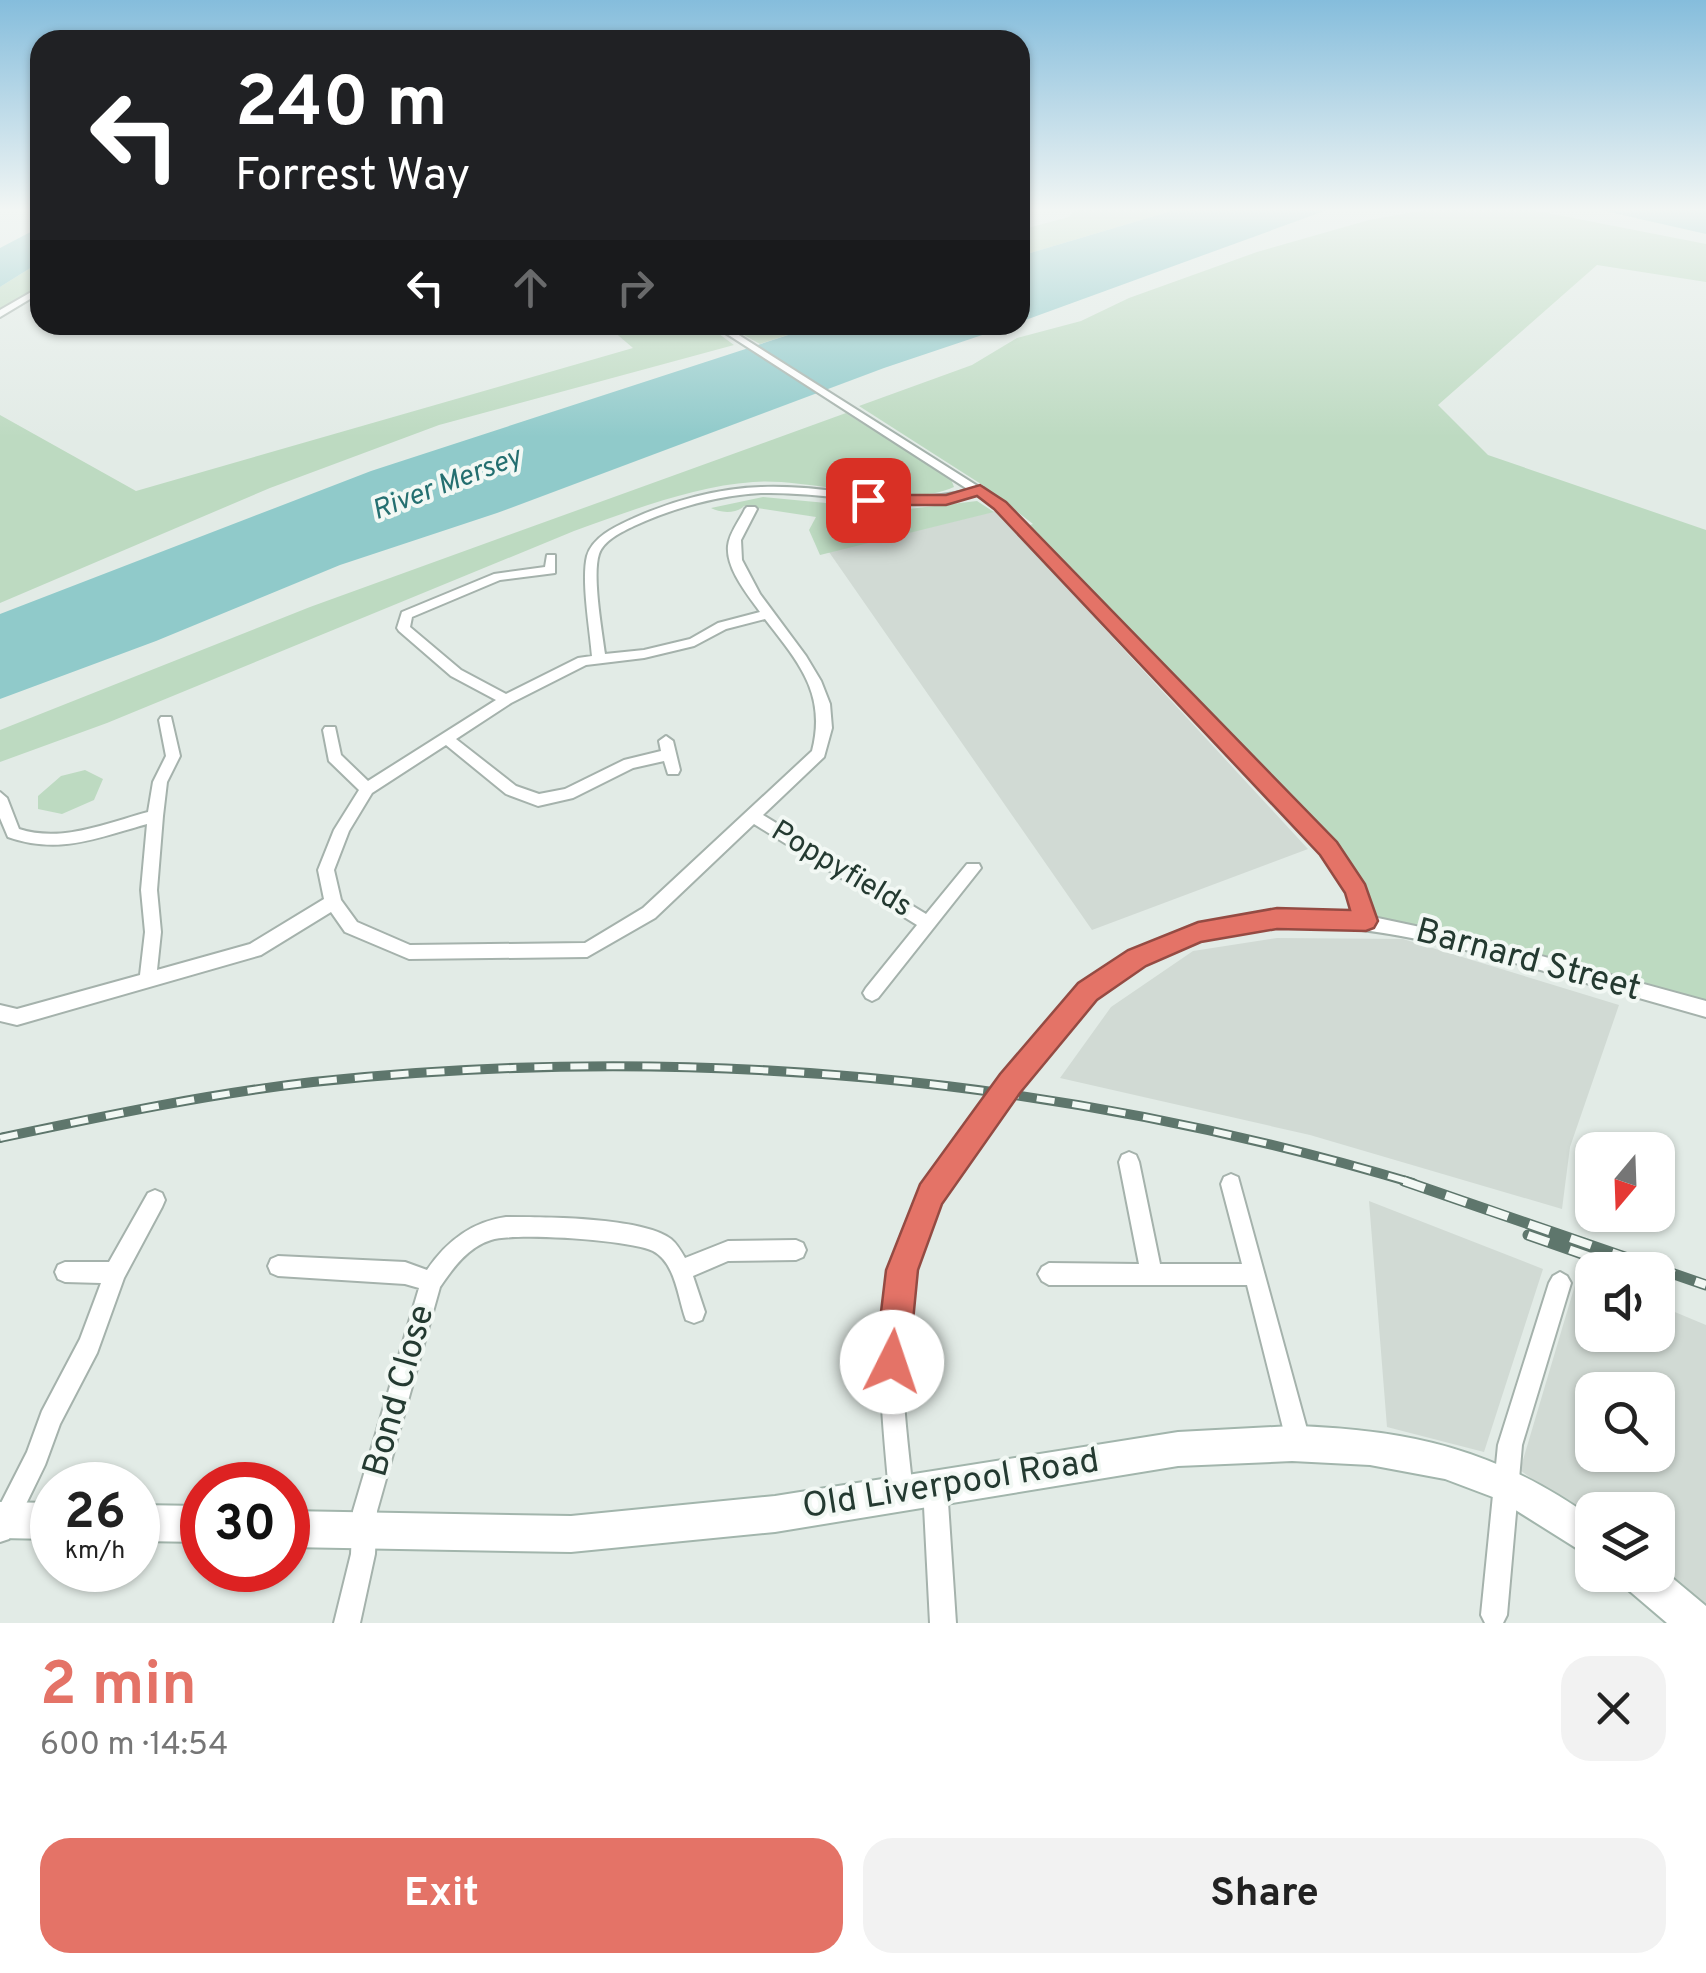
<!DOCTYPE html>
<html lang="en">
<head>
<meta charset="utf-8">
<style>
  body { margin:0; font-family:Overpass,sans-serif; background:#f2f2f2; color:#222; height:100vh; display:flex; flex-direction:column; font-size:38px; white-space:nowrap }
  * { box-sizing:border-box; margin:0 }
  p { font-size:32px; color:#767676 }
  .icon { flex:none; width:55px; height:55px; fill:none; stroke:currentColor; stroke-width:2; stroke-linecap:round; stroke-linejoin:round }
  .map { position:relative; height:1623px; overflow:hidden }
  .sheet { display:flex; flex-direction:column; background:#fff; flex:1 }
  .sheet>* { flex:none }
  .hud { position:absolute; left:30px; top:30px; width:1000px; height:305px; border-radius:30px; box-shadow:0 2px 8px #0004; background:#202124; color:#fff; overflow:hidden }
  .needle { width:65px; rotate:199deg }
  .fabs { position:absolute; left:1575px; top:1132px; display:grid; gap:20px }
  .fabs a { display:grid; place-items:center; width:100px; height:100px; border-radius:20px; background:#fff; box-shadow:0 2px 8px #0004; font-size:50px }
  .speed { position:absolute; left:30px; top:1462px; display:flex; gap:20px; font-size:50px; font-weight:700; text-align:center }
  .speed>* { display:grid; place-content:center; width:130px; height:130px; border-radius:50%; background:#fff; box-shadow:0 2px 8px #0004; line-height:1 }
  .speed small { font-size:25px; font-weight:400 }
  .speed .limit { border:15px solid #d22; background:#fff; color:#111 }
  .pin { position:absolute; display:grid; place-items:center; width:85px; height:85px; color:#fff; margin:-42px; border-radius:20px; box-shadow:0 5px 15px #0006 }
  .me { position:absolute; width:110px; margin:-55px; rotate:4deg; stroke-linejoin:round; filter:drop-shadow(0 0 8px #0008) }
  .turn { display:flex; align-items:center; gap:35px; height:210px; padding:0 40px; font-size:45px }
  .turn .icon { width:130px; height:130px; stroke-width:2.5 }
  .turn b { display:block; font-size:70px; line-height:85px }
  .lanes { display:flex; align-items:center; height:95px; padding:0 40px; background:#0003; justify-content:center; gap:50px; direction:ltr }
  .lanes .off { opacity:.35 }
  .round { display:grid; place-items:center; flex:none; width:105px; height:105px; border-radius:30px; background:#f2f2f2 }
  .head { display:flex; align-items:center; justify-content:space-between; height:170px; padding:0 40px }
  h1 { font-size:60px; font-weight:700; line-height:75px; color:#e47367 }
  .button { display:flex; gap:20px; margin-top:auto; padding:20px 40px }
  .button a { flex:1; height:115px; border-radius:30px; background:#e47367; color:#fff; font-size:40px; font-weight:700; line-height:115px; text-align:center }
  .button a+a { background:#f2f2f2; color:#222 }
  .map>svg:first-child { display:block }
  .built { fill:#d1dad4; fill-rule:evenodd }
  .green { fill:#bddac1 }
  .water { fill:#90caca }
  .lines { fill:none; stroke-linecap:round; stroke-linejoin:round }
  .street-casing { stroke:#a5b2ac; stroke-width:4 }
  .secondary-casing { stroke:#a2b5ac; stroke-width:4 }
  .street { fill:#fff; fill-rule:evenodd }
  .secondary { fill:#fff; fill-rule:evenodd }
  .rail-far1-casing { stroke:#5e766c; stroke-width:10 }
  .rail-casing { stroke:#5e766c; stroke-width:11 }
  .rail-far1 { stroke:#f2f8f4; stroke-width:6; stroke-dasharray:18; stroke-linecap:butt }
  .rail { stroke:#f2f8f4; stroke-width:8; stroke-dasharray:22; stroke-linecap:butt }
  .street-bridge-casing { stroke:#a5b2ac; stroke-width:21; stroke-linecap:butt }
  .street-bridge { stroke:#fff; stroke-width:18 }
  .route { fill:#e47367; stroke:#944b43; stroke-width:2.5 }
  .labels { text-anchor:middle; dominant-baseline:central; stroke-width:8; stroke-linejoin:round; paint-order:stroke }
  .far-water-label { font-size:28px; font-style:italic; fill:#246f70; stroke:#f2f8f4 }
  .street-label { font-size:30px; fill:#243a31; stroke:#f2f8f4 }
  .near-street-label { font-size:35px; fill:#243a31; stroke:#f2f8f4 }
</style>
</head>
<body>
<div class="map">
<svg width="1706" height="1623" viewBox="0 0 1706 1623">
  <rect width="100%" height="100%" fill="#e2ebe6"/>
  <path class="built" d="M996,511l312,338 -216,81 -263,-378z
    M1277,938l126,1 216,66 -49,142 -8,62 -252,-74 -250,-57 51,-71 82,-56z
    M1369,1201l174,68 -59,183 -97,-25z
    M1578,1275l14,5v55h66v-30l48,20v283l-48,-36v-62h-66v14l-72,-54zM1592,1390h66v65h-66z"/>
  <path class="green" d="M1076,209h102l-158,47v-26l49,-13z
    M1431,209h96l179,35v38l-109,-17 -159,140 50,50 218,75v479l-340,-88 -26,-58 -317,-336 10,-3 -49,-38 -125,-80 113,-41 45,-27 64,-17 48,-23 128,-46 112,-32z
    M40,262v27l-40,25v-27z
    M606,325h101l27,20 -295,80 -169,63 -270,115v-188l136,76 497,-143z
    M726,325h93l-59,19z
    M846,413l105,66 3,8c-48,23 -146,-10 -201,-5 -59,4 -123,29 -179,49l-467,192 -107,39v-32l310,-123z
    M763,497l137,13 77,-9 17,11 -174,43 -11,-25 7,-13 -72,-11c-7,8 -25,7 -33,2z
    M85,770l18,9 -9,21 -32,14 -24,-5v-13l23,-20z"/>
  <path class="water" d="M1178,209h152l-310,113v-66z
    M1596,209h110v25z
    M40,227v35l-40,25v-39z
    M819,325h193l-128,43 -387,145 -157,52 -184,76 -156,58v-85l371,-143z"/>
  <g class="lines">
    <g class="street-casing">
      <path id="street" d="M40,287v6l-40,24v-7z
        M713,325h10l256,162 5,1 20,15 330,341 28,42 11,31 113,24 220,60v16c-54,-15 -108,-31 -162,-46 -123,-34 -283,-79 -402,-8 -43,26 -74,59 -105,99l-6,2 -6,-2 -3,-6 3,-6c15,-20 31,-41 50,-58 80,-72 179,-85 281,-76l-7,-23 -25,-41 -328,-345 -20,-13c-77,20 -139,-3 -215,-1 -42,2 -88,15 -127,33 -12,6 -30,14 -35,28 -7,21 3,77 6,100l39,-4 46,-11 28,-16 42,-11c-12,-17 -34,-43 -32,-66 1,-13 12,-26 17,-37l2,-2h8l2,2 -16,31 1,20 18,34 46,62 15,25 9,23 2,24 -8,29 -61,58 163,99 41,-50h12l2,4 -103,130 -6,3 -6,-3 -3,-5 3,-5 51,-63 -163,-101 -99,94 -68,39 -178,2 -64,-27 -14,-20 -70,43 -244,70 -17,-4v-16l17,4 123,-34 5,-43 -4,-42 6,-66c-50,14 -88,31 -139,13l-8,-19v-26l7,6 12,31c43,14 88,-6 129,-17l5,-30 13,-26 -7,-36 2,-3h10l9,39 -13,26 -4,34 -6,74 4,42 -4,38 93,-26 74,-45 -6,-29 16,-40 25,-40 -30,-29 -6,-31 2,-3h10l6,28 27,26 128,-81 -45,-24 -52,-45 -2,-3 5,-16 92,-38 51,-7 2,-12h8v18l-55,7 -88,37 -2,10 51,43 45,24 72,-36 14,-2c-2,-26 -11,-76 -5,-100 6,-20 30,-30 47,-38 38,-17 85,-30 127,-31 70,-3 138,21 208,3zM765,619c33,43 62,74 47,132l-169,157 -58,35 -175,2 -53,-23 -16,-22 -7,-30 15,-39 23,-38 74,-48 60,49 32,12 35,-8 60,-30 31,-7 4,13h10l2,-4 -7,-29 -7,-5 -7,5 2,10 -37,9 -59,29 -26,5 -23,-8 -60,-47 55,-36 75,-38 58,-7 50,-12 32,-17z
        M989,1103l7,3 2,6 -2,6c-26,35 -53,70 -71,109 -36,81 -21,180 -12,265l-4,8 -8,4 -8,-4 -4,-8c-8,-89 -20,-188 18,-271 19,-43 48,-79 75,-115z
        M1129,1152l7,3 3,7 21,102h82l-21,-80 3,-7 7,-3 7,3 73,267 -4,8 -8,4 -8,-4 -4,-8 -40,-159h-198l-7,-4 -4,-7 4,-7 7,-4 90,1 -20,-102 3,-7z
        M155,1190l7,3 3,7 -3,7 -38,71 -27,75 -37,71 -15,41 -36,74 -9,3v-37l27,-53 15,-41 38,-72 21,-56 -36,-1 -7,-3 -3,-7 3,-7 7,-3h44l39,-69z
        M506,1217c37,0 136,0 165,22 6,5 10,12 14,19l43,-17 68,-1 7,3 3,7 -3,7 -7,3 -68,1 -35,15 12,36 -3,8 -8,3 -8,-3c-8,-21 -10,-57 -33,-69 -22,-11 -138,-19 -162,-11 -23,7 -38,28 -51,47l-63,224 -2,43 -15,69h-26l17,-69 2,-43 66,-223 -14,-4 -127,-8 -7,-3 -3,-7 3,-7 7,-3 127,6 22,8c19,-28 44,-48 79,-53z
        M1560,1272l7,4 4,7 -49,162 -15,170 -4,8h-18l-4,-8 17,-170 51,-162 4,-7z
        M935,1475l8,4 4,8 9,136h-26l-7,-136 4,-8z"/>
    </g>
    <g class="secondary-casing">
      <path id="secondary" d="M1292,1426c117,3 205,24 300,92v40l-94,-59 -53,-20 -75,-14 -78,-4 -114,5 -403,66 -204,20 -283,-5v-36l283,5 204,-20 403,-64z
        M0,1502l52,1v36l-52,-1z
        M138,1505l64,1v36l-64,-1z
        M1658,1566l48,40v17h-39l-41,-35 -6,-13h38z"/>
    </g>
    <use href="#street" class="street"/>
    <use href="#secondary" class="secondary"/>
    <g class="rail-far1-casing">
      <path id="rail-far1" d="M0,1138c104,-22 207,-44 313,-56 371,-39 742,-6 1100,101"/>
    </g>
    <g class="rail-casing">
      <path id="rail" d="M1404,1181l302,104
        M1528,1235l80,28"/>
    </g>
    <use href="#rail-far1" class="rail-far1"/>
    <use href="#rail" class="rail"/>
    <g class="street-bridge-casing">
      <path id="street-bridge" d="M989,1112l42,-56"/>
    </g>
    <use href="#street-bridge" class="street-bridge"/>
  </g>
  <linearGradient id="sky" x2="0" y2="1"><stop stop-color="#85bddc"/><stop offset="0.48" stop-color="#f2f6f4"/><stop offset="1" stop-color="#f2f6f4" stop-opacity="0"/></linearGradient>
  <rect width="1706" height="437" fill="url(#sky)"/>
  <path class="route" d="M980,485l26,17 331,340 28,42 13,37 -4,7 -8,3 -89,-2 -76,13 -55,24 -49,34 -77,93 -78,111 -24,66 -9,92 -5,12 -12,5 -12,-5 -5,-12 11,-92 34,-86 80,-110 78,-91 50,-33 70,-28 79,-14 73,2 -5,-17 -25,-38 -326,-346 -17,-13 -31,9h-78l-9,-5 9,-5h78z"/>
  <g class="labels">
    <g class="far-water-label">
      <text transform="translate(447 485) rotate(-21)">River Mersey</text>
    </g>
    <g class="street-label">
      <text transform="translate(841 870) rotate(31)">Poppyfields</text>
    </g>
    <g class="near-street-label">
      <text transform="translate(1528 961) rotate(15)">Barnard Street</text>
      <text transform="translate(400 1391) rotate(-74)">Bond Close</text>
      <text transform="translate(951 1485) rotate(-9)">Old Liverpool Road</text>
    </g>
  </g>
</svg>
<div class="fabs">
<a><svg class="needle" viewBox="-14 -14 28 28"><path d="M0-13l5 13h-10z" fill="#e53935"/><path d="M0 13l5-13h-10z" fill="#767676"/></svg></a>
<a><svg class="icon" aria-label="sound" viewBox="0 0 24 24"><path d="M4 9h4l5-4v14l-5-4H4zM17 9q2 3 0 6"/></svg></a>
<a><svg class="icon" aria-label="search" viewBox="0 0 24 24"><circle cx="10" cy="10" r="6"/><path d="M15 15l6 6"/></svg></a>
<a><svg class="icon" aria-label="layers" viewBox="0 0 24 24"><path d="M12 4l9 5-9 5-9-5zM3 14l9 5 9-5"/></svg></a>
</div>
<div class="speed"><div>26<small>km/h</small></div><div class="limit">30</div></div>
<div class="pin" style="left:868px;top:500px;background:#d93025"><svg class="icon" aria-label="arrive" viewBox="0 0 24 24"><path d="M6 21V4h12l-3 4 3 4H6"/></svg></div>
<svg class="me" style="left:892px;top:1362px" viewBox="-20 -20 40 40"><circle r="19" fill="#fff"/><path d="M0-13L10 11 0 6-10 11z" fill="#e47367"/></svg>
<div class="hud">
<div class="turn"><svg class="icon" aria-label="left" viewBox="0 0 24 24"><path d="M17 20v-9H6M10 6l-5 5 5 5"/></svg><div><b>240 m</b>Forrest Way</div></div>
<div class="lanes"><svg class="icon" aria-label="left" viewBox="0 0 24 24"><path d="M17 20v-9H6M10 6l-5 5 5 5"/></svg><svg class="icon off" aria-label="ahead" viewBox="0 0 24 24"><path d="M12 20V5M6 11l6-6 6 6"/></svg><svg class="icon off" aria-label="right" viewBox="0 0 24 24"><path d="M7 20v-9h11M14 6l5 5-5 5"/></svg></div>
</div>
</div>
<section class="sheet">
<div class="head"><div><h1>2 min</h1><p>600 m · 14:54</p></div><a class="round"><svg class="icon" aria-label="close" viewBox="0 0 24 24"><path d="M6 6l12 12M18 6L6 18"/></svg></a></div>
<div class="button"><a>Exit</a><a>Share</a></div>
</section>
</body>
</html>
